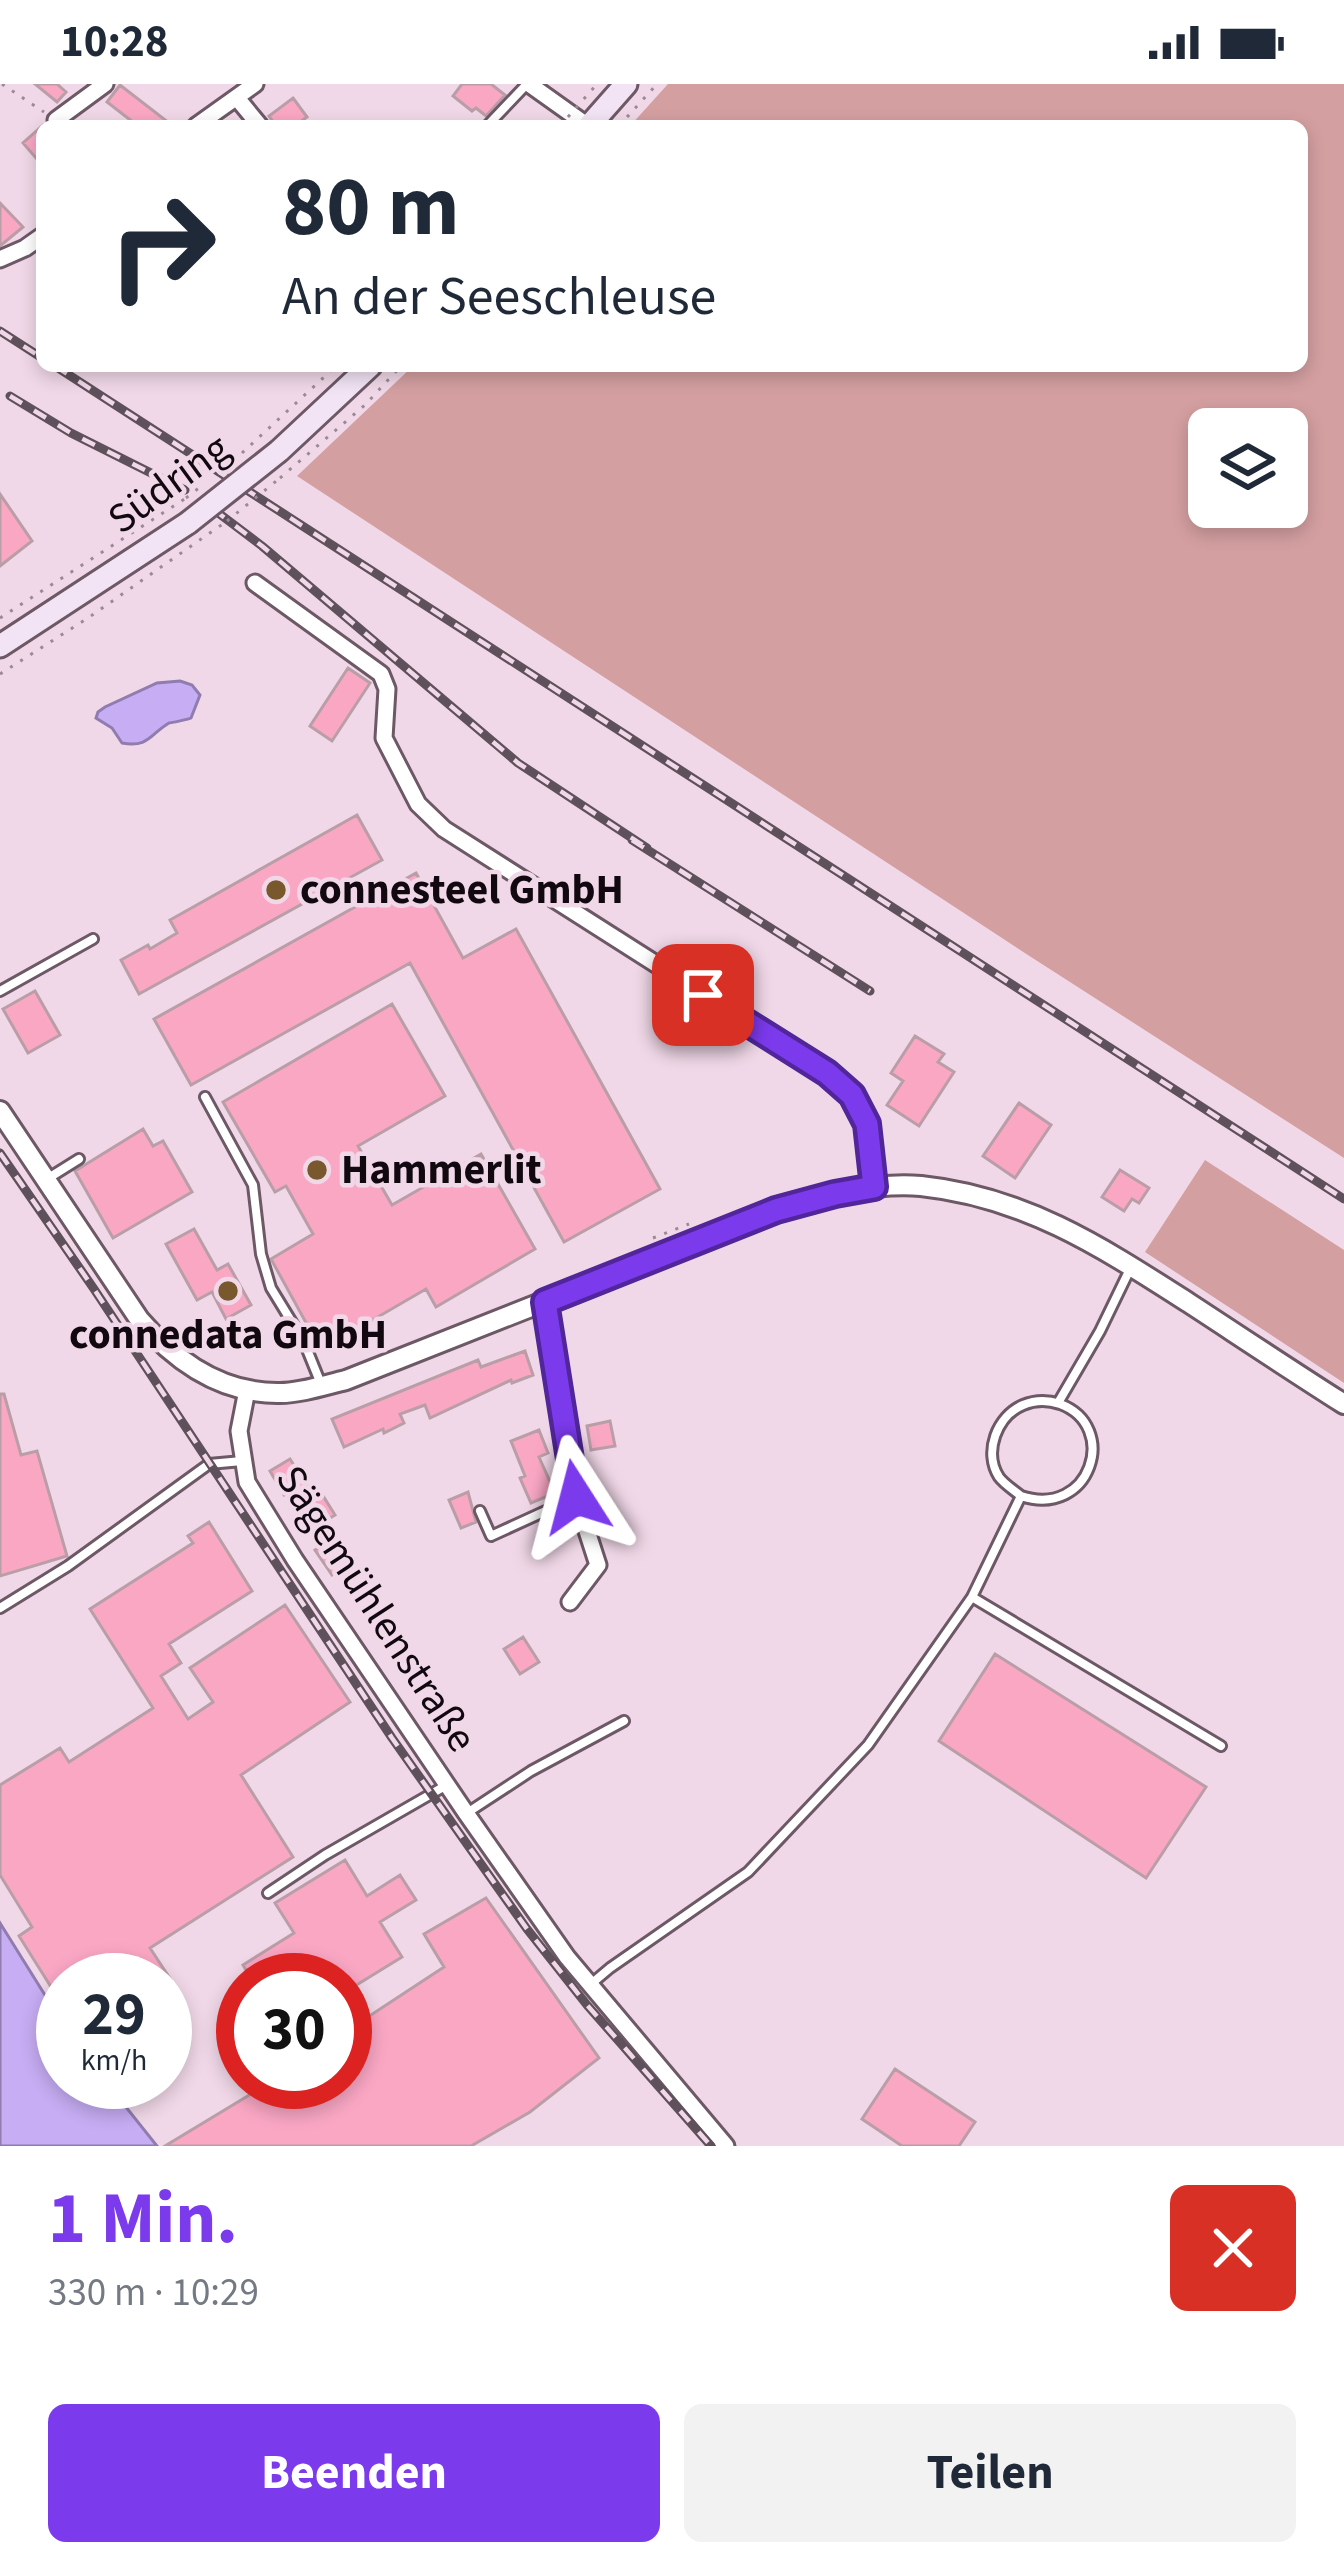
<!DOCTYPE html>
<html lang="de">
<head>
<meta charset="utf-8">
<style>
  body { margin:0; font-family:"Source Sans 3",sans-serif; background:#f2f2f3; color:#1f2937; height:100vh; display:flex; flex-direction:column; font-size:45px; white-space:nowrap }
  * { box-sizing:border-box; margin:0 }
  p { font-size:39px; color:#747a83 }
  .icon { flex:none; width:66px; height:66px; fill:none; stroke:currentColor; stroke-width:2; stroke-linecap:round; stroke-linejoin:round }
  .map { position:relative; height:2062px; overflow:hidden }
  .panel { display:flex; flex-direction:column; background:#fff; flex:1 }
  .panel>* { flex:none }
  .guide { position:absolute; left:36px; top:36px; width:1272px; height:252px; border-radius:18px; box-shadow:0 6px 18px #0003; background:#fff; color:#1f2937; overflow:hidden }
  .buttons { position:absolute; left:1188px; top:324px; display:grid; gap:24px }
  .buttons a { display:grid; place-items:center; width:120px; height:120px; border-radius:18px; background:#fff; box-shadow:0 6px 18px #0003; font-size:60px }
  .speed { position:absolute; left:36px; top:1869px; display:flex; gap:24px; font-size:60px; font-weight:700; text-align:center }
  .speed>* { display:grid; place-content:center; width:156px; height:156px; border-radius:50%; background:#fff; box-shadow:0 6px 18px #0003; line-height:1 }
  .speed small { font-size:30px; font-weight:400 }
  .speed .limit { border:18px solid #d22; background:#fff; color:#111 }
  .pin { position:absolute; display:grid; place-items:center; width:102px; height:102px; color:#fff; margin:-51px; border-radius:24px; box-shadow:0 6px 18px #0006 }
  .me { position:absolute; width:132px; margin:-66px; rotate:351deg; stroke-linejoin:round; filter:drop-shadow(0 0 9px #0008) }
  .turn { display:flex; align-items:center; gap:42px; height:252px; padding:0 48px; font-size:54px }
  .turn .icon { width:156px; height:156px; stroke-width:2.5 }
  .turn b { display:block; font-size:84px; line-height:102px }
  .round { display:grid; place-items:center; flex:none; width:126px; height:126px; border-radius:18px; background:#f2f2f3 }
  .head { display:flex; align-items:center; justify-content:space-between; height:204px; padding:0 48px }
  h1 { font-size:72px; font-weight:700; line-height:90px; color:#7c3aed }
  .button { display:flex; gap:24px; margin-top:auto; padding:24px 48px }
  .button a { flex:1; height:138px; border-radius:18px; background:#7c3aed; color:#fff; font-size:48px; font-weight:700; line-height:138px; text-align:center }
  .button a+a { background:#f2f2f3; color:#1f2937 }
  .status { display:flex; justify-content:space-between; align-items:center; height:84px; padding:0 60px; background:#fff; direction:ltr }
  .status svg { height:33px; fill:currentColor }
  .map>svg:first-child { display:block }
  .green { fill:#d49fa1; fill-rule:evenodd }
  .water { fill:#c7adf4; stroke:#907caf; stroke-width:3 }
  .building { fill:#faa7c4; stroke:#ba9ea7; stroke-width:3 }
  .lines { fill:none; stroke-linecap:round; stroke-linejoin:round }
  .service-casing { stroke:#6d5866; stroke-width:14 }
  .minor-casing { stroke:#6d5866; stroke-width:21 }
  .tertiary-casing { stroke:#6d5866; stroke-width:24 }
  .secondary-casing { stroke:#6d5866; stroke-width:27 }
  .path { stroke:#9c8996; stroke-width:3; stroke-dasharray:3 9; stroke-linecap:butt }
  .service { stroke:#fff; stroke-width:8 }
  .minor { stroke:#fff; stroke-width:15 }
  .tertiary { stroke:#fff; stroke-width:18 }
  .secondary { stroke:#f2e4f5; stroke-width:21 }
  .rail-casing { stroke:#5f515b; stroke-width:9 }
  .rail { stroke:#f1d8e8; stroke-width:4.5; stroke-dasharray:14; stroke-linecap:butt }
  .secondary-bridge-casing { stroke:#6d5866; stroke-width:27; stroke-linecap:butt }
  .path-bridge { stroke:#9c8996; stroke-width:3; stroke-dasharray:3 9; stroke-linecap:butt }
  .secondary-bridge { stroke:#f2e4f5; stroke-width:21 }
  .route-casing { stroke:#51269a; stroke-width:30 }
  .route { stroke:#7c3aed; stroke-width:21 }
  .poi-dot { fill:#79582e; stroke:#f1d8e8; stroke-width:4.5 }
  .labels { text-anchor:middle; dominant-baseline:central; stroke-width:9; stroke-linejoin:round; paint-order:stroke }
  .street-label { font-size:42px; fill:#11090f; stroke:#f1d8e8 }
  .poi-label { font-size:42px; font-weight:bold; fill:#11090f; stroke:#f1d8e8; text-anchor:start }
</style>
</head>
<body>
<div class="status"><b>10:28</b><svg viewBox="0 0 49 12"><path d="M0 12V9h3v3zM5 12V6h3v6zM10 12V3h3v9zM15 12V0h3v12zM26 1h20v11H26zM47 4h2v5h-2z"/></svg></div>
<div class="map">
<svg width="1344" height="2062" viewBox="0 0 1344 2062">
  <rect width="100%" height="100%" fill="#f1d8e8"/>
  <path class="green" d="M668,0h676v1074l-313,-201 -734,-481 116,-110h889v-240h-672zM1209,345h78v78h-78z
    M1205,1076l139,90v133l-199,-131z"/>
  <path class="water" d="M180,597l12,4 8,10 -9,23c-2,1 -20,5 -22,5 -19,11 -20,25 -47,20l-10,-15 -16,-10 2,-6 7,-5 52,-24z
    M0,1839l63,101v58h43l51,64h-157z"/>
  <path class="building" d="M35,0h22l9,8 -9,10z
    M462,0h29l14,11 -19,21 -10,-8 -4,3 -19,-15z
    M120,1l53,41h-35l-31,-24z
    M293,14l14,19 -12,9h-19l-7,-10z
    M42,42v39l-19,-22z
    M0,119l23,24 -23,19z
    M0,410l32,47 -32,25z
    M348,584l22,15 -38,58 -22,-15z
    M357,731l25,45 -243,134 -18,-34 27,-15 2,4 27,-16 -7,-13z
    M416,789l47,85 53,-29 144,260 -96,53 -154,-279 -219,122 -37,-66z
    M35,907l25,44 -32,18 -25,-44z
    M392,920l53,92 -87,50 34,59 89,-51 54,95 -99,58 -10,-18 -105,61 -50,-91 42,-25 -27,-48 -11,6 -52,-90z
    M915,952l29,18 -6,8 16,10 -35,54 -32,-21 16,-24 -12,-8z
    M1019,1019l32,22 -36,53 -32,-22z
    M143,1045l10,17 10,-5 29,51 -79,46 -38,-67z
    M1120,1086l29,18 -10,15 -7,-4 -8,12 -22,-14z
    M194,1145l23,41 11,-6 23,41 -25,14 -14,-27 -15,8 -31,-56z
    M525,1267l8,24 -21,8 -1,-3 -81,38 -5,-13 -25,9 4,9 -20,10 -1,-4 -39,18 -12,-28 146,-59 3,7z
    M0,1310h4l17,61 16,-4 30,105 -67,20z
    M610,1337l5,25 -24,4 -4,-24z
    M539,1346l9,23 -9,4 16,36 -24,10 -11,-25 5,-2 -14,-35z
    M290,1375l23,36 7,-4 15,24 -10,6 27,41 -20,13 -17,-25 7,-5 -34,-52 -4,2 -14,-24z
    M468,1408l8,30 -15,6 -12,-28z
    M209,1438l43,69 -83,53 12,19 -20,13 27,43 25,-17 -23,-34 95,-63 65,97 -109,73 52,82 -143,91 21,32h-39l-9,-14 -22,14h-38v26l-44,-70 13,-9 -32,-52v-90l60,-37 9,14 84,-54 -63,-99 103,-66 -5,-7z
    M523,1553l16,25 -19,12 -16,-25z
    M995,1570l211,133 -60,91 -207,-137z
    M345,1776l22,36 33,-21 16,25 -36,22 22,35 -57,35v-12h-93l-9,-15 51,-32 -19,-30z
    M486,1814l113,160 -69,54 -59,34h-306l106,-64h74v-50l99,-65 -20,-33z
    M895,1985l80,53 -16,24h-57l-40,-27z"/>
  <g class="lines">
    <g class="service-casing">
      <path id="service" d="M487,42l40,-42
        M0,907l93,-52
        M205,1013l48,88 8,69 10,34 33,54 17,42
        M47,1095l32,-20
        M1058,1319l42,-72 31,-64
        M480,1427l11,25 83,-38
        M972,1513l249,149
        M0,1524l68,-42 141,-102 33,-3
        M467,1729l64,-42 93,-50
        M268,1809l57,-38 120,-69
        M591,1900l19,-16 138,-96 120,-127 104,-148 49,-101c-6,-5 -17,-12 -22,-19 -16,-25 -2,-61 24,-72 12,-5 25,-5 37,-1 60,22 31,115 -39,92"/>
    </g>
    <g class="minor-casing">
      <path id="minor" d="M529,0l59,42
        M237,14l23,28
        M56,36l49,-36
        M196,42l59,-42
        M0,175l25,-11 17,-12
        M255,499l126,91 6,15 -3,49 34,66 26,25 383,244c45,39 41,58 47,114
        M545,1218l31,195 22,68 -28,37
        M247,1306l-8,41 8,51 48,78 171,253 101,144 159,189"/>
    </g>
    <g class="tertiary-casing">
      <path id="tertiary" d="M0,1027l139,208c36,42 83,75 141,74 21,0 45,-8 66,-13l430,-170c46,-14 96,-28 145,-24 105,11 182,62 268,117 52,34 103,68 155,101"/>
    </g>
    <g class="secondary-casing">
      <path id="secondary" d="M589,42l37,-42
        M279,367l91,-85
        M0,562l188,-123"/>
    </g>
    <path class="path" d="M2,0l42,28
      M619,42l38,-42
      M242,369l94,-87
      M280,394l85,-73 36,-39
      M0,534l186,-120
      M0,590l88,-56 139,-97
      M653,1154l36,-14"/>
    <use href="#service" class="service"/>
    <use href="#minor" class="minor"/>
    <use href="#tertiary" class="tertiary"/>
    <use href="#secondary" class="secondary"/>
    <g class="rail-casing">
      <path id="rail" d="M0,247l42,27
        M55,282l1289,833
        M10,312l61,37 114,57
        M213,425l49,37 256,217 129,85
        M632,756l238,151
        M0,1069l94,136 298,449 135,191 60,76 124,141"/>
    </g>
    <use href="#rail" class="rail"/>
    <g class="secondary-bridge-casing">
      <path id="secondary-bridge" d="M188,439l91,-72"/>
    </g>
    <path class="path-bridge" d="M560,42l37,-42
      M225,383l17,-14
      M186,414l18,-14
      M227,437l53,-43"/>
    <use href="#secondary-bridge" class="secondary-bridge"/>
  </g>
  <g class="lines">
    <g class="route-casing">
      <path id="route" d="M576,1413l-31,-195 231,-92 59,-16 39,-7 -7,-63 -15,-29 -25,-22 -124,-78"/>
    </g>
    <use href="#route" class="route"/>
  </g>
  <g class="poi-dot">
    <circle cx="276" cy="806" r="12"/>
    <circle cx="317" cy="1086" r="12"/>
    <circle cx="228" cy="1207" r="12"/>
  </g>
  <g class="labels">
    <g class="street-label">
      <text transform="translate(169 400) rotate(-36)">Südring</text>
      <text transform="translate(376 1525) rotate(57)">Sägemühlenstraße</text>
    </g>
    <g class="poi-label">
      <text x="300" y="806">connesteel GmbH</text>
      <text x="341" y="1086">Hammerlit</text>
      <text x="228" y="1251" text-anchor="middle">connedata GmbH</text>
    </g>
  </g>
</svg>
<div class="buttons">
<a><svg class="icon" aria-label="layers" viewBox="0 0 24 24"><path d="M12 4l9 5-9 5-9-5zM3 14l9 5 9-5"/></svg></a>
</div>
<div class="speed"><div>29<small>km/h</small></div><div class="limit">30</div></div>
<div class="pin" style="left:703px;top:911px;background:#d93025"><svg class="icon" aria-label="arrive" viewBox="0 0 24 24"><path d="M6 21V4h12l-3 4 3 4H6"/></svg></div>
<svg class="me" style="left:576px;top:1413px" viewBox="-20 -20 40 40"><path d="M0-17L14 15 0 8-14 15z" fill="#7c3aed" stroke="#fff" stroke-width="4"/></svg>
<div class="guide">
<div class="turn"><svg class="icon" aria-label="right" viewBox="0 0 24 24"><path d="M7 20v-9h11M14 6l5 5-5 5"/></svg><div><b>80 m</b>An der Seeschleuse</div></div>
</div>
</div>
<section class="panel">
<div class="head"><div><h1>1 Min.</h1><p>330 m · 10:29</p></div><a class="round" style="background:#d93025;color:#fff"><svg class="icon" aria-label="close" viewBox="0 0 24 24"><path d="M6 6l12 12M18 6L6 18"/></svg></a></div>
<div class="button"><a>Beenden</a><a>Teilen</a></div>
</section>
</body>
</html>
